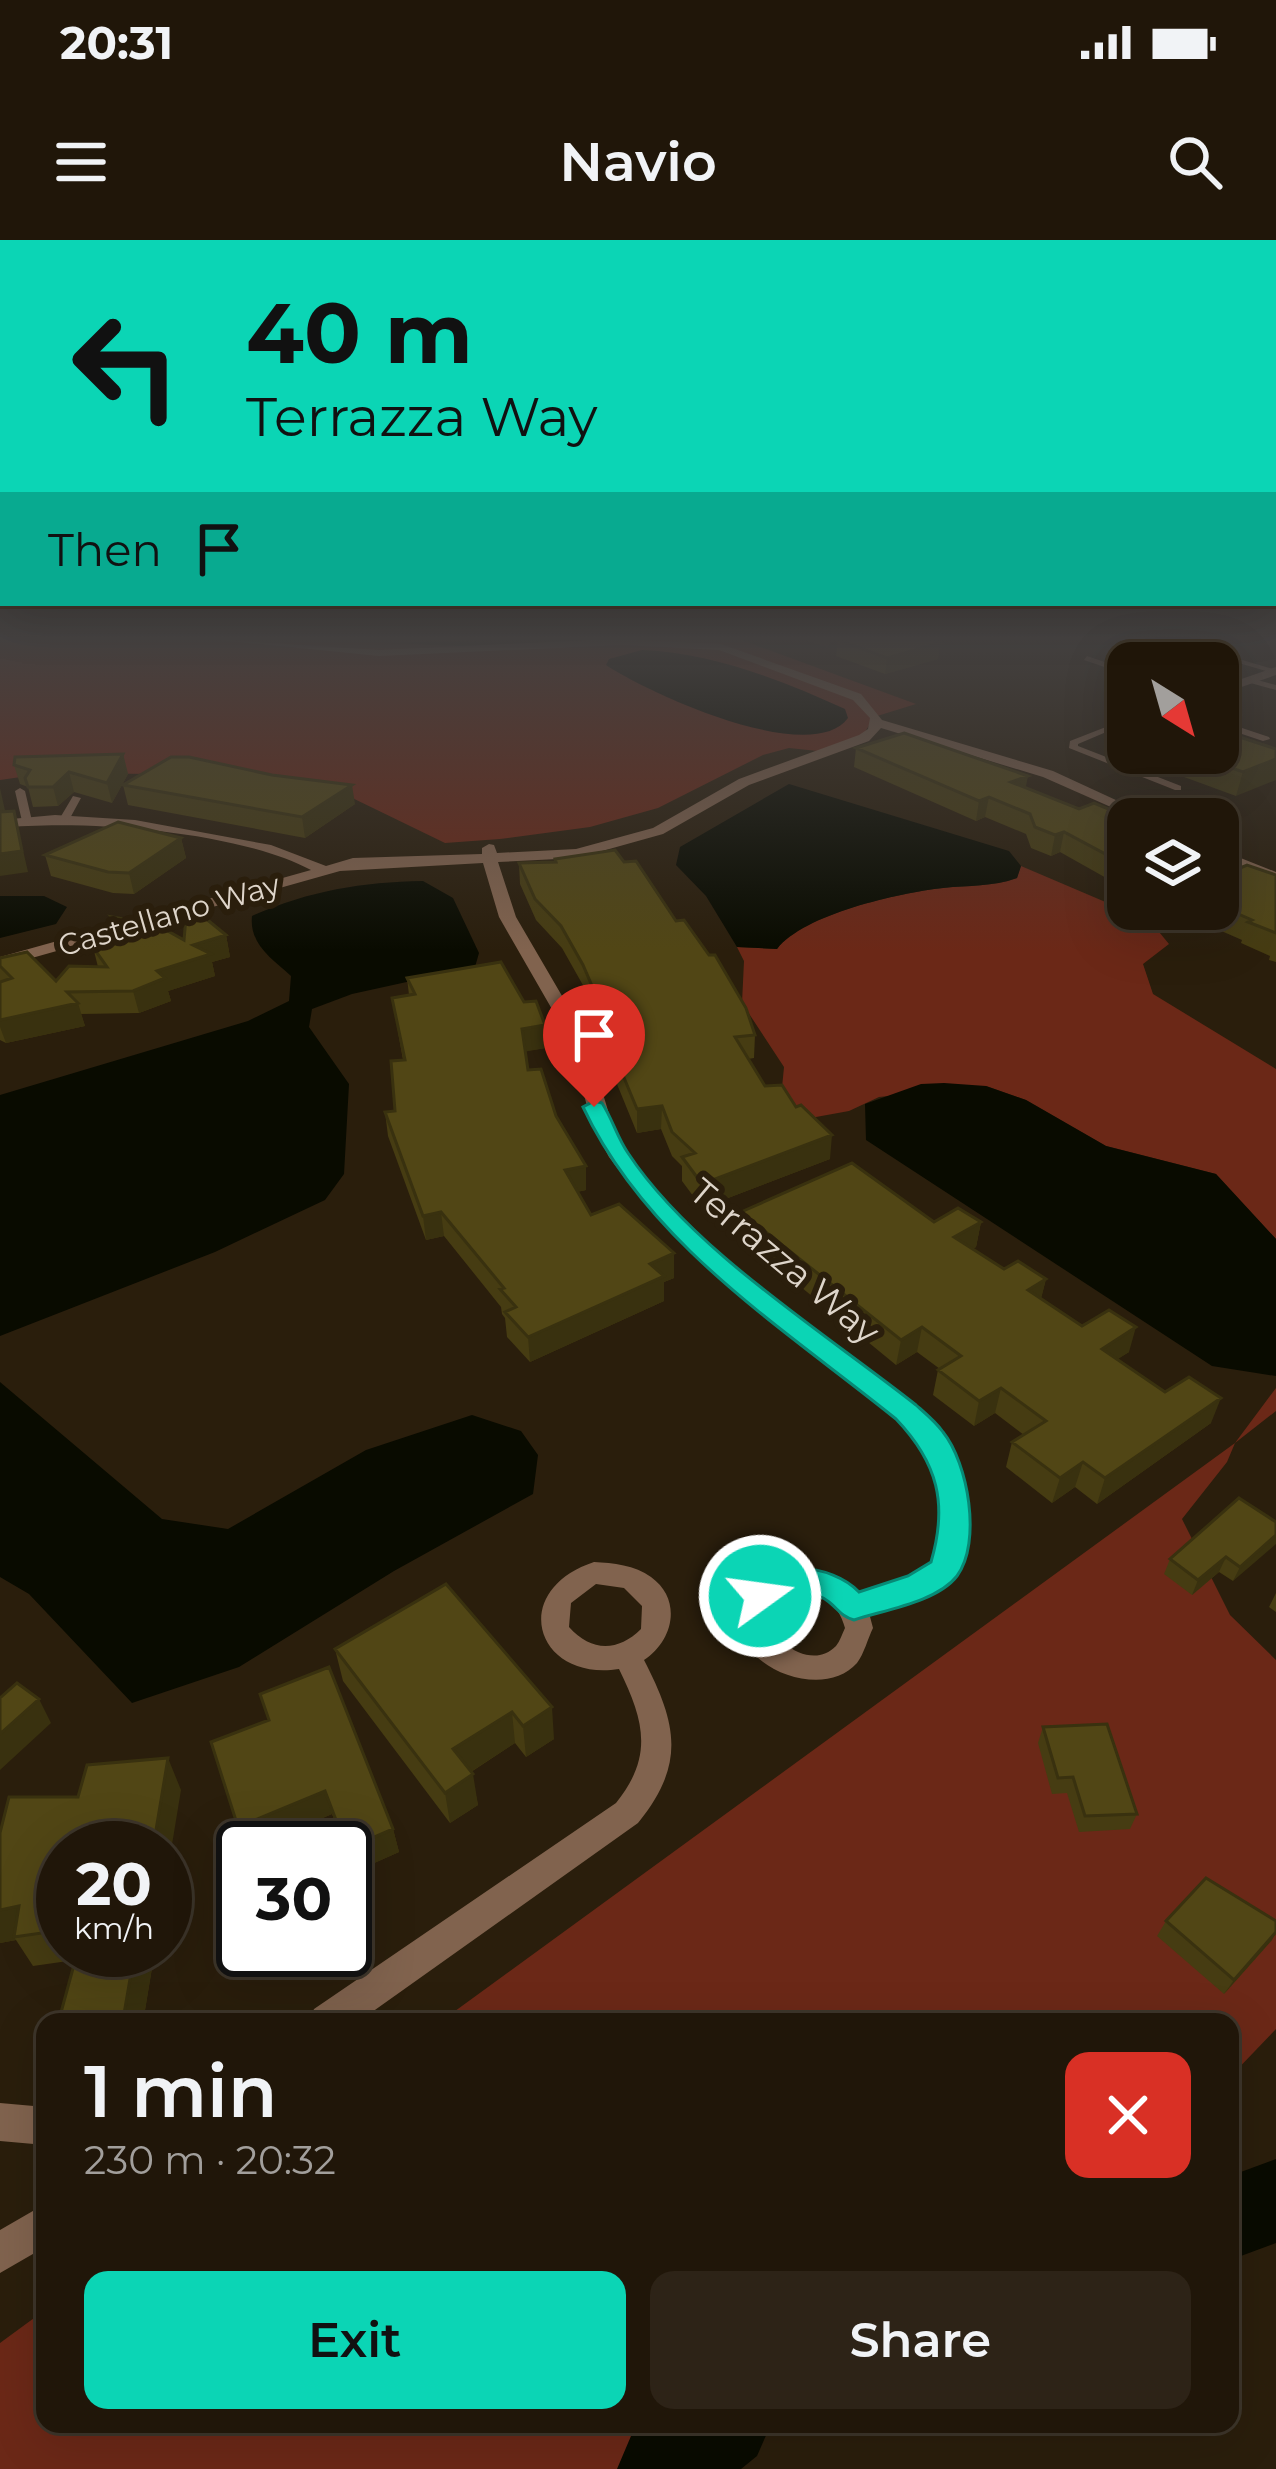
<!DOCTYPE html>
<html lang="en">
<head>
<meta charset="utf-8">
<style>
  body { margin:0; font-family:Montserrat,sans-serif; background:#2d2317; color:#f1f3f6; height:100vh; display:flex; flex-direction:column; font-size:45px; white-space:nowrap }
  * { box-sizing:border-box; margin:0 }
  p { font-size:39px; color:#a29f9c }
  .icon { flex:none; width:66px; height:66px; fill:none; stroke:currentColor; stroke-width:2; stroke-linecap:round; stroke-linejoin:round }
  .map { position:relative; flex:1; overflow:hidden }
  .details { position:absolute; left:36px; top:1773px; width:1203px; height:420px; display:flex; flex-direction:column; background:#201609; border-radius:24px; box-shadow:0 12px 48px #0002,0 0 0 3px #3d352a }
  .details>* { flex:none }
  .hud { position:absolute; left:0px; top:0px; width:1278px; height:366px; box-shadow:0 12px 48px #0002,0 0 0 3px #3d352a; background:#0bd5b5; color:#111; overflow:hidden }
  .needle { width:78px; rotate:143deg }
  .tools { position:absolute; left:1107px; top:402px; display:grid; gap:24px }
  .tools a { display:grid; place-items:center; width:132px; height:132px; border-radius:24px; background:#201609; box-shadow:0 12px 48px #0002,0 0 0 3px #3d352a; font-size:60px }
  .speed { position:absolute; left:36px; top:1581px; display:flex; gap:24px; font-size:60px; font-weight:700; text-align:center }
  .speed>* { display:grid; place-content:center; width:156px; height:156px; border-radius:50%; background:#201609; box-shadow:0 12px 48px #0002,0 0 0 3px #3d352a; line-height:1 }
  .speed small { font-size:30px; font-weight:400 }
  .speed .limit { border:6px solid #111; border-radius:18px; background:#fff; color:#111 }
  .pin { position:absolute; display:grid; place-items:center; width:102px; height:102px; color:#fff; margin:-123px -51px; border-radius:50% 50% 50% 0; rotate:-45deg; box-shadow:0 0 12px #0007 }
  .pin .icon { rotate:45deg }
  .me { position:absolute; width:132px; margin:-66px; rotate:76deg; stroke-linejoin:round; filter:drop-shadow(0 0 9px #0008) }
  .turn { display:flex; align-items:center; gap:42px; height:252px; padding:0 48px; font-size:54px }
  .turn .icon { width:156px; height:156px; stroke-width:2.5 }
  .turn b { display:block; font-size:84px; line-height:102px }
  .then { display:flex; align-items:center; height:114px; padding:0 48px; background:#0003; gap:24px; font-size:45px }
  .round { display:grid; place-items:center; flex:none; width:126px; height:126px; border-radius:24px; background:#2d2317 }
  .overview { display:flex; align-items:center; justify-content:space-between; height:204px; padding:0 48px }
  h1 { font-size:72px; font-weight:600; line-height:90px }
  .button { display:flex; gap:24px; margin-top:auto; padding:24px 48px }
  .button a { flex:1; height:138px; border-radius:24px; background:#0bd5b5; color:#111; font-size:48px; font-weight:600; line-height:138px; text-align:center }
  .button a+a { background:#2d2317; color:#f1f3f6 }
  .status { display:flex; justify-content:space-between; align-items:center; height:84px; padding:0 60px; background:#201609; direction:ltr }
  .status svg { height:33px; fill:currentColor }
  header { display:flex; justify-content:space-between; align-items:center; height:156px; padding:0 48px; background:#201609; font-size:54px; font-weight:600 }
  .map>svg:first-child { display:block }
  .green { fill:#6b2817 }
  .water { fill:#090b00 }
  .lines { fill:none; stroke-linecap:round; stroke-linejoin:round }
  .river { fill:#090b00; fill-rule:evenodd }
  .service { fill:#81634e; fill-rule:evenodd }
  .minor { fill:#81634e; fill-rule:evenodd }
  .wall { fill:#463c12 }
  .shaded-wall { fill:#39310f }
  .building { fill:#514615; stroke:#39310f; stroke-width:3 }
  .route { fill:#0bd5b5; stroke:#078a76; stroke-width:3 }
  .labels { text-anchor:middle; dominant-baseline:central; stroke-width:12; stroke-linejoin:round; paint-order:stroke }
  .far-street-label { font-size:30px; fill:#ded5ca; stroke:#2a1e0c }
  .street-label { font-size:36px; fill:#ded5ca; stroke:#2a1e0c }
</style>
</head>
<body>
<div class="status"><b>20:31</b><svg viewBox="0 0 49 12"><path d="M0 12V9h3v3zM5 12V6h3v6zM10 12V3h3v9zM15 12V0h3v12zM26 1h20v11H26zM47 4h2v5h-2z"/></svg></div>
<header><svg class="icon" aria-label="menu" viewBox="0 0 24 24"><path d="M4 6h16M4 12h16M4 18h16"/></svg>Navio<svg class="icon" aria-label="search" viewBox="0 0 24 24"><circle cx="10" cy="10" r="6"/><path d="M15 15l6 6"/></svg></header>
<div class="map">
<svg width="1276" height="2229" viewBox="0 0 1276 2229">
  <rect width="100%" height="100%" fill="#2a1e0c"/>
  <path class="green" d="M0,399h533l-149,4 122,5 97,-9h136l177,65 -42,13 -12,20 -35,15 -38,-4 -26,7 -105,53 -68,19 -90,12 -55,4 -103,-50 -185,-19 -108,-1 -49,7z
    M1021,626l129,55 19,23 -26,20 10,30 123,75v170l-60,-65 -110,-28 -80,-46 -40,-14 -107,11 -30,14 -55,10 -13,-23 3,-31 -42,-64 2,-42 -7,-14 40,2c27,-35 121,-56 166,-61 26,-3 49,-1 74,-10z
    M1276,1148v23l-41,32 -8,19 -45,57 48,96 46,45v369l-46,48v-55h-790l795,-579z
    M45,2070v114h729l-28,15 -30,30h-716v-126z"/>
  <path class="water" d="M642,410c71,3 139,30 203,59l3,9c-37,50 -200,-25 -242,-53l3,-6z
    M789,544l220,67 12,15 -4,12c-25,9 -48,7 -74,10 -44,5 -139,26 -166,61l-40,-2 -31,-51 -30,-31 4,-18z
    M423,641l30,17 26,55 -4,14 -123,27 -40,15 -3,18 40,57 -5,90 -19,26 -110,52 -215,84v-241l248,-74 41,-20 2,-25c-19,-17 -42,-32 -39,-60 56,-25 110,-34 171,-35z
    M0,656h44l23,11 -11,17 -56,14z
    M944,843l42,3 40,14 80,46 110,28 60,65v137l-64,-10 -346,-226 -1,-36 56,-20z
    M0,1142l162,137 66,10 138,-79 106,-35 49,16 17,24 -5,39 -139,77 -155,96 -107,36 -103,-109 -29,-17z"/>
  <g class="lines">
    <path class="river" d="M1276,1919v84l-46,17v-84z
      M648,2184h123l-14,32 -16,13h-124l14,-33z"/>
    <path class="service" d="M1198,407l78,23v4l-78,-23z
      M1087,416l41,14v5l-44,-15z
      M1250,438l26,7v5l-29,-8z
      M1218,480l51,17 1,2 -7,2 -45,-15z
      M1111,485l7,2 -40,17v2l103,40v4h-6l-106,-42 1,-7z
      M20,548l5,3 7,30 -5,3 -5,-3 -7,-30z
      M73,556l8,2 -12,22h-8l-1,-2z"/>
    <path class="minor" d="M209,399l170,11 235,-11 107,5 140,50 21,26 171,51 104,48h-19l-95,-42 -162,-49 -12,13 -120,44 -86,49 -86,24 -79,4 18,55 70,120 26,87 16,31 27,35 69,68 191,148 30,36 13,24 9,38 -8,65c-17,27 -61,34 -90,44l4,15c-5,10 -9,26 -16,35 -28,32 -90,14 -110,-18 -5,-7 -7,-18 -10,-27 3,-8 6,-21 12,-28 28,-32 82,-25 109,4l51,-17 24,-14 7,-39 -2,-40 -24,-47 -17,-19 -189,-150 -67,-69 -32,-42 -17,-33 -24,-87 -69,-120 -16,-54 -143,8 -340,96v-10l311,-87c-73,-39 -228,-51 -311,-42v-8l55,-5 80,5 136,25 55,21 27,-8 129,-4v-6l7,-4 5,1 3,8 79,-4 77,-21 86,-49 120,-44 9,-6 2,-11 -17,-18 -134,-50 -97,-5 -243,11zM793,1351c27,1 45,10 52,37 -3,6 -5,13 -9,18 -24,25 -62,-4 -71,-28l6,-13z
      M1276,427v8l-58,20v-8z
      M1128,478v8l-14,5 -6,-4z
      M1218,609l58,23v11l-58,-24z
      M594,1322c19,1 41,3 57,15 32,23 22,64 -7,83 33,64 42,104 -6,163l-280,199h-49l5,-13 302,-206c38,-47 28,-83 3,-134 -83,13 -112,-78 -25,-107zM596,1344l28,4 18,18 -1,23c-23,23 -50,23 -72,-2l2,-24z
      M0,1863l45,4v38l-45,-4z
      M45,1964v43l-45,26v-43z"/>
  </g>
  <path class="wall" d="M802,399h36l-8,3 -2,6z
    M838,400l102,3 -2,16 -53,15 -49,-18z
    M1128,484v29h90l16,-18 42,14 -40,47 -123,-45 5,-23z
    M856,508l170,40 53,21 54,10 -25,60 -48,-27 -9,4 -20,-8 -5,-14 -41,-17 -9,4 -122,-54z
    M123,514l5,20 -16,29 -38,-11 -16,14 -25,1 -5,-20 -8,-3 -6,-19z
    M123,545l232,19 -50,34 -177,-33z
    M181,598l5,20 -52,36 -21,-1 -62,-17 -6,-21z
    M1218,619l22,9 36,7v87l-7,-2 1,-4 -29,-13 1,-3 -71,-31h47z
    M624,622l52,59 79,114 -1,23 -6,1 17,27 65,73 -128,49 -20,-27v-15l-10,-10 -11,-27 -24,4 -27,-66v-16l-26,-64 -22,-39 -26,-28 -16,-36 -1,-21z
    M112,677l72,23 42,-5 4,22 -18,5 3,14 -47,15 3,10 -32,12 -58,1 4,12 -79,17 -6,-3v-82l56,23 42,-14 -5,-20 26,-8z
    M407,738l117,24 21,23 1,23 -21,3 3,19 58,96v24l-9,2 14,23 83,63 -10,4v19l-134,61 -23,-25 -2,-19 -3,-4 -1,-7 -57,-71 -18,4 -38,-104 -3,-24 10,-1 8,-51 -11,-62 17,-3z
    M741,972l240,10 -5,25 -4,2 32,20 42,10 -5,19 41,28 47,26 -12,7 94,64 -114,81 -22,-17 -23,16 -46,-36 6,-25 12,-7 -29,-22 -21,13 -41,-31 5,-25 2,-1 -23,-17 -21,13 -156,-128z
    M1276,1282l-43,59 -14,-9 -27,23 -28,-21 6,-15z
    M446,1344l108,155 -28,18 -11,-14 -44,29 7,33 -28,18 -107,-142 -8,-32z
    M1276,1353v19l-7,-5z
    M1043,1487l94,87 -7,15 -51,3 -12,-39 -15,1 -14,-51z
    M211,1502l182,87 6,23 -45,20 -22,-58 -79,34h-7z
    M181,1550l-118,58v102h92l-12,72h-79l-4,-6 15,-56 -42,6 -17,-26 -16,3v-110l78,-36z
    M1166,1681l106,19 -48,54 -67,-58z"/>
  <path class="shaded-wall" d="M940,403l-2,16 -53,15 2,-16z
    M1239,475l-6,23 -15,5v-21z
    M123,514l5,20 -16,29 -5,-20z
    M1276,519v21l-40,16 7,-24z
    M69,532l5,20 -16,14 -5,-19z
    M1028,536l-4,20 -13,-14z
    M352,545l3,19 -50,34 -3,-21z
    M0,548l6,27 -6,1z
    M989,557l-4,20 -9,4 3,-20z
    M14,571l14,61 -28,4v-22z
    M1064,592l-4,20 -9,4 4,-21z
    M181,598l5,20 -52,36 -5,-21z
    M1128,613v19l-20,7 5,-21z
    M226,695l4,22 -18,5 3,14 -47,15 3,10 -32,12 -6,-22 60,-46z
    M78,763l7,23 -79,17 -6,-16v-7z
    M545,785l1,23 -23,4 -1,-23z
    M662,866l-1,23 -24,4v-24z
    M832,895l-2,24 -128,49v-24z
    M586,926v24l-20,4 -1,-24z
    M441,972l3,24 -18,4 -3,-24z
    M981,982l-5,25 -26,14 4,-24z
    M674,1013v25l-10,4v19l-134,61 -2,-25 122,-73z
    M1046,1039l-6,24 -12,-13z
    M922,1087l-5,25 -21,13 5,-25z
    M1136,1087l-7,25 -34,22 7,-25z
    M1001,1148l-6,25 -21,13 5,-25z
    M1221,1158l-10,25 -114,81 8,-26z
    M1083,1222l-8,25 -23,16 8,-25z
    M1276,1295v9l-43,37 7,-14z
    M1226,1317l-7,15 -27,23 6,-15z
    M39,1459l12,24 -51,47v-36z
    M552,1467l2,32 -28,18 -3,-31z
    M512,1472l3,31 -57,37 -5,-31z
    M168,1518l13,32 -16,97v-39h-12z
    M473,1534l5,31 -28,18 -5,-30z
    M325,1551l7,23 -79,34h-7l-8,-21z
    M393,1589l6,23 -45,20 -7,-23z
    M19,1666l-5,31 2,3 -16,3v-33z
    M1276,1692l-4,8 -48,54 10,-14z
    M135,1710h20l-12,72h-14l-5,-8z"/>
  <path class="building" d="M841,399h88l11,4 -53,15 -49,-18z
    M1218,468l21,7 -21,7z
    M1218,490l58,19v10l-33,13 -54,-19h29z
    M904,493l124,43 -17,6 68,27 15,-6 39,16h-5v34l-15,5 -49,-26 -9,3 -20,-8 -5,-13 -41,-17 -10,4 -123,-53z
    M123,514l-16,29 -38,-11 -16,15h-25l-3,-9 5,-8 -16,-5 1,-8z
    M171,517h18l83,18 80,10 -50,32 -179,-32z
    M14,571l8,40 -22,3v-42z
    M118,582l63,16 -52,35 -21,-1 -63,-17z
    M615,610l9,12 12,-1 40,60 8,-1 25,35h6l31,53 9,27 -20,2 30,49 17,-1 14,22 5,-2 31,30 -130,49 -20,-27 13,-4 -23,-21 -10,-26 -25,3 -27,-65h7l-34,-79 -22,-39 -26,-27 -16,-36 37,-1 -1,-3z
    M1218,619l22,9 7,-3 29,10v58l-28,-11 4,-2 -34,-15z
    M199,673l27,22 -33,10 18,9 -54,17 8,7 -32,13 -66,1 11,11 -78,17v-38l12,-4 -12,-12v-8l27,-6 29,29 13,-15 38,1 -14,-20 39,-12 -20,-18 45,8 27,15 2,-23z
    M501,722l23,40 12,-1 9,24 -23,4 6,41 13,-1 15,47 30,50 -21,4 26,45 28,-11 55,49 -24,11 14,12 -136,61 -23,-25 11,-5 -16,-18 4,-1 -63,-76 -18,4 -38,-104 10,-1 -4,-50 14,-1 -13,-62 23,-4 -8,-16z
    M852,923l82,59 24,-14 23,14 -27,15 50,32 14,-8 28,18 -18,11 54,36 27,-16 27,17 -34,22 63,43 24,-15 32,21 -116,80 -22,-16 -23,16 -48,-36 34,-21 -45,-33 -22,13 -41,-31 23,-14 -39,-29 -21,13 -160,-128z
    M1239,1258l37,24v13l-36,32 -14,-10 -28,23 -28,-21z
    M446,1344l106,123 -29,19 -11,-14 -59,37 20,25 -28,19 -110,-144z
    M329,1427l64,162 -46,20 -22,-58 -87,36 -27,-85 58,-22 -9,-26z
    M17,1443l22,16 -39,35v-36z
    M1107,1484l30,90 -52,2 -12,-39 -15,1 -15,-51z
    M168,1518l-15,90h-90v82l-49,7 5,-31 -19,4v-77l9,-36h69l9,-32z
    M1206,1638l70,43v11l-42,48 -68,-59z
    M78,1710h57l-11,64 -64,2z"/>
  <linearGradient id="sky" x2="0" y2="1"><stop stop-color="#171007"/><stop offset="0.56" stop-color="#444140"/><stop offset="1" stop-color="#444140" stop-opacity="0"/></linearGradient>
  <rect width="1276" height="711" fill="url(#sky)"/>
  <path class="route" d="M594,861l8,2c10,15 15,34 26,50 63,96 197,180 288,252 9,8 20,17 27,27 25,31 39,110 14,144 -20,26 -73,34 -103,44 -13,-4 -15,-10 -25,-18 -25,-19 -45,-1 -69,7l-11,-4 -5,-9c21,-41 89,-32 115,-4l49,-16 23,-14c17,-58 7,-99 -35,-143 -114,-92 -249,-176 -313,-312z"/>
  <g class="labels">
    <g class="far-street-label">
      <text transform="translate(169 675) rotate(-16)">Castellano Way</text>
    </g>
    <g class="street-label">
      <text transform="translate(785 1021) rotate(40)">Terrazza Way</text>
    </g>
  </g>
</svg>
<div class="tools">
<a><svg class="needle" viewBox="-14 -14 28 28"><path d="M0-13l5 13h-10z" fill="#e53935"/><path d="M0 13l5-13h-10z" fill="#a29f9c"/></svg></a>
<a><svg class="icon" aria-label="layers" viewBox="0 0 24 24"><path d="M12 4l9 5-9 5-9-5zM3 14l9 5 9-5"/></svg></a>
</div>
<div class="speed"><div>20<small>km/h</small></div><div class="limit">30</div></div>
<div class="pin" style="left:594px;top:867px;background:#d93025"><svg class="icon" aria-label="arrive" viewBox="0 0 24 24"><path d="M6 21V4h12l-3 4 3 4H6"/></svg></div>
<svg class="me" style="left:760px;top:1356px" viewBox="-20 -20 40 40"><circle r="17" fill="#0bd5b5" stroke="#fff" stroke-width="3"/><path d="M0-11L8 9 0 5-8 9z" fill="#fff"/></svg>
<div class="hud">
<div class="turn"><svg class="icon" aria-label="left" viewBox="0 0 24 24"><path d="M17 20v-9H6M10 6l-5 5 5 5"/></svg><div><b>40 m</b>Terrazza Way</div></div>
<div class="then">Then<svg class="icon" aria-label="arrive" viewBox="0 0 24 24"><path d="M6 21V4h12l-3 4 3 4H6"/></svg></div>
</div>
<section class="details">
<div class="overview"><div><h1>1 min</h1><p>230 m · 20:32</p></div><a class="round" style="background:#d93025;color:#fff"><svg class="icon" aria-label="close" viewBox="0 0 24 24"><path d="M6 6l12 12M18 6L6 18"/></svg></a></div>
<div class="button"><a>Exit</a><a>Share</a></div>
</section>
</div>
</body>
</html>
